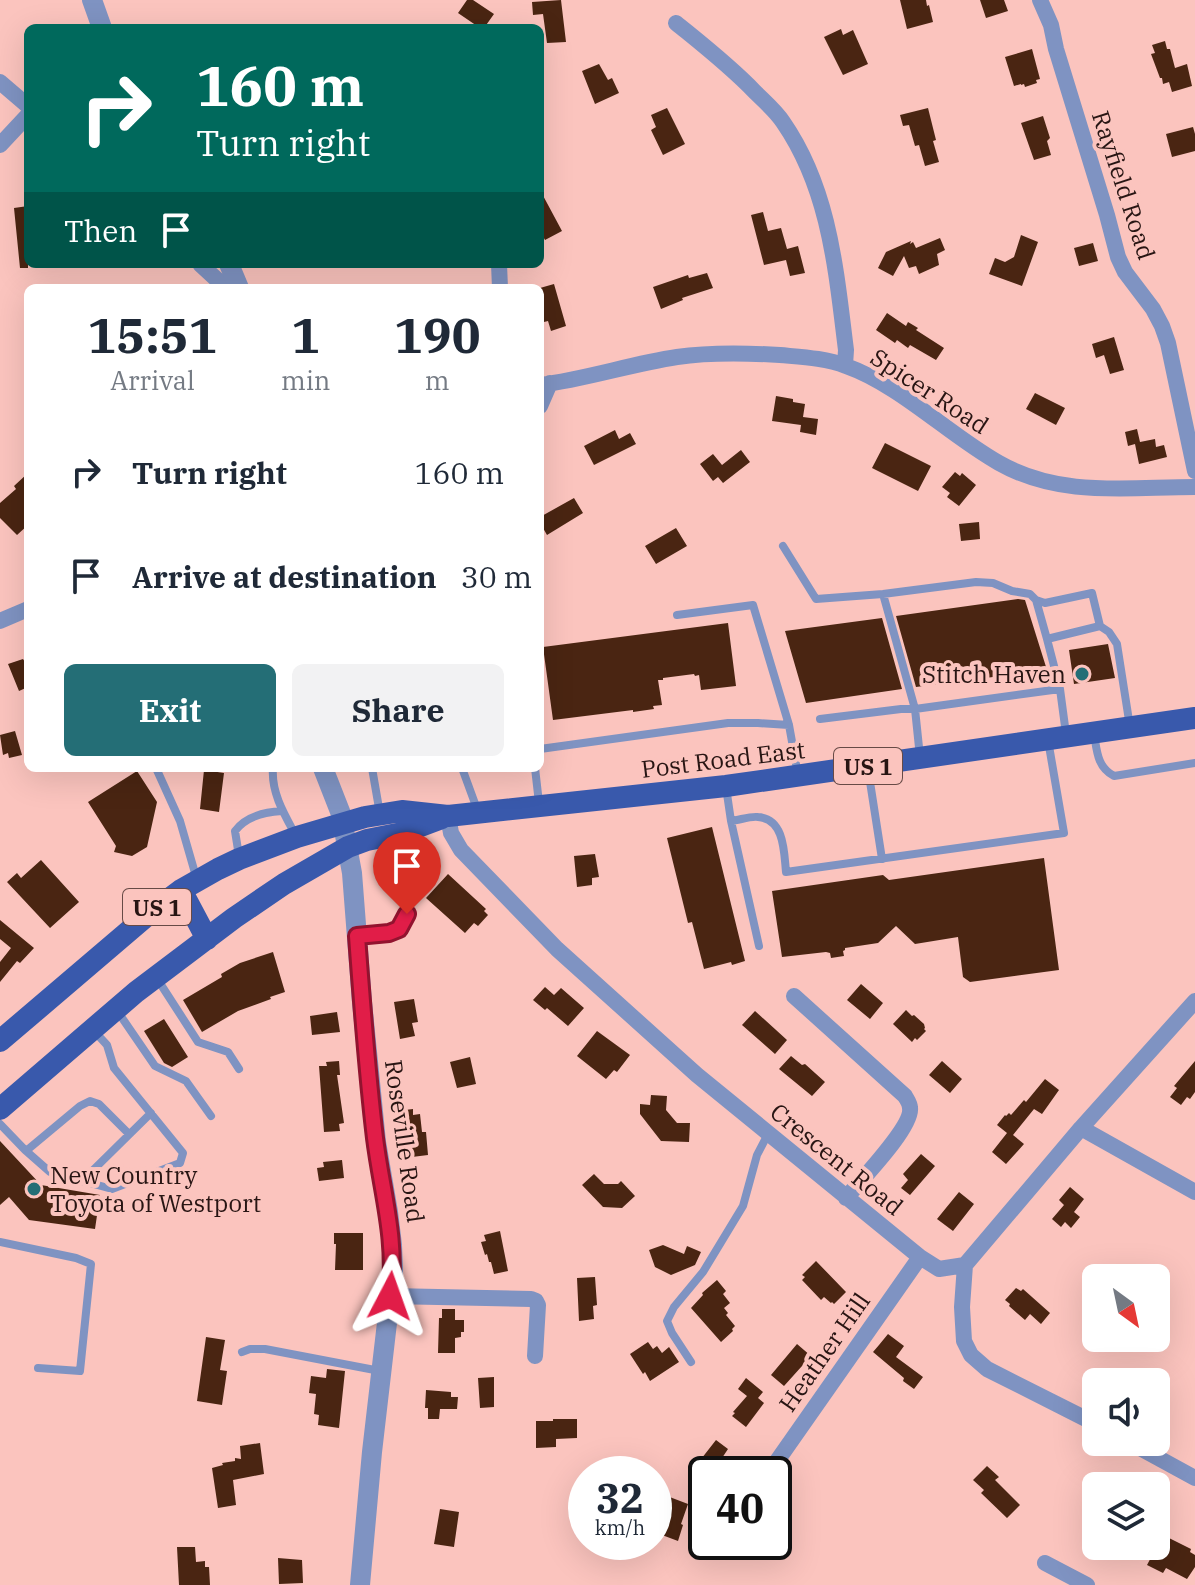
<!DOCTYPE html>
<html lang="en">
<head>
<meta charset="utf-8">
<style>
  body { margin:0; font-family:"IBM Plex Serif",serif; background:#f2f2f3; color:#1f2937; height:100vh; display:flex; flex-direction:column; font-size:30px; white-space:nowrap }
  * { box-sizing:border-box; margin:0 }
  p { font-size:26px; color:#747a83 }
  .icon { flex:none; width:44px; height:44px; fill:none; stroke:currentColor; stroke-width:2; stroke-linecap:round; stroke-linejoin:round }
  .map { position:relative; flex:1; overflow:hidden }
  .sheet { position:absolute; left:24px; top:284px; width:520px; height:488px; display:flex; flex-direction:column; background:#fff; border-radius:12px; box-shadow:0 8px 32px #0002 }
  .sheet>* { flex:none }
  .hud { position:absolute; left:24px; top:24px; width:520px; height:244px; border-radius:12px; box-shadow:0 8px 32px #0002; background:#00695c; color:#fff; overflow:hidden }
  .needle { width:52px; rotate:147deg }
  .fabs { position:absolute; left:1082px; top:1264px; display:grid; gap:16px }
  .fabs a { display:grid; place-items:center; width:88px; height:88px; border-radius:12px; background:#fff; box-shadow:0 8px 32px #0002; font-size:40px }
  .speed { position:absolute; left:568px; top:1456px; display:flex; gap:16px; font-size:40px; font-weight:700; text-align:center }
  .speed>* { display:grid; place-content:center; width:104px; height:104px; border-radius:50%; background:#fff; box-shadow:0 8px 32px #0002; line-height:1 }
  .speed small { font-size:20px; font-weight:400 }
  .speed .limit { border:4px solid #111; border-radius:12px; background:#fff; color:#111 }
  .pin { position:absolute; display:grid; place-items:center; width:68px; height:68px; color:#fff; margin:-82px -34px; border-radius:50% 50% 50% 0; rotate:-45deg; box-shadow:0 0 8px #0007 }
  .pin .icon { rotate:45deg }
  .me { position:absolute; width:88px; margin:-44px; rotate:4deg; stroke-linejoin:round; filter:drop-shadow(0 0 6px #0008) }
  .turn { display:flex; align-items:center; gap:28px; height:168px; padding:0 40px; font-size:36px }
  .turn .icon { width:104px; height:104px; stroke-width:2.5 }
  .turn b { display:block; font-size:56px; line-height:68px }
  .then { display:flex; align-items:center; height:76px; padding:0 40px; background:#0003; gap:16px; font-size:30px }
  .eta { display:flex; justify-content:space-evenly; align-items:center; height:136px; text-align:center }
  .eta b { font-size:48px; font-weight:800; line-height:56px }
  .action { display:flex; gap:16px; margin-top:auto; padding:16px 40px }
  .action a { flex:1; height:92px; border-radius:12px; background:#246e76; color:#fff; font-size:32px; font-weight:800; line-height:92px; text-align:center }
  .action a+a { background:#f2f2f3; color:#1f2937 }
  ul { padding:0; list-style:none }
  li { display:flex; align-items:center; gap:24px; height:104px; padding:0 40px }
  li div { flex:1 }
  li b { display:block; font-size:30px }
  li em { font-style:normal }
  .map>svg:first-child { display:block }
  .building { fill:#4a2512 }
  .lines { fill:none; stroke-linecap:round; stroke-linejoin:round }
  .service { stroke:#7f93c2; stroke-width:8 }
  .minor { stroke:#7f93c2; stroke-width:16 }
  .tertiary { stroke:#7f93c2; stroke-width:20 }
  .primary { stroke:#3959ac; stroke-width:22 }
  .route-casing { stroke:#92132f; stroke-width:20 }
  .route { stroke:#e11d48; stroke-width:14 }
  .poi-dot { fill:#246e76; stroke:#fbc4be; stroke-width:3 }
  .labels { text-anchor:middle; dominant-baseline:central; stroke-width:8; stroke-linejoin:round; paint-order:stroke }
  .shield { fill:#fbc4be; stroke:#674a46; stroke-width:2 }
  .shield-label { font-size:22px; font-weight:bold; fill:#281513 }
  .street-label { font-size:24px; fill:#281513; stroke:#fbc4be }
  .poi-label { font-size:24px; fill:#281513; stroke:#fbc4be; text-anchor:end }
</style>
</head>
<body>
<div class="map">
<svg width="1195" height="1585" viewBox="0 0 1195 1585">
  <rect width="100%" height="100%" fill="#fbc4be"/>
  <path class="building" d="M467,0h6l21,14 -10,14h-4l-22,-15z
    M561,0l5,42 -19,1 -4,-29 -10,1 -1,-13z
    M900,0h26l1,6 2,-1 4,17 -26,7z
    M980,0h24l4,11 -22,7z
    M841,29l2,6 10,-5 15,34 -25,11 -19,-38z
    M1165,41l2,8h3l5,19 12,-4 5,22 -20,6 -3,-10 -6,2 -1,-6h-2l-9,-24 4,-1 -3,-8z
    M1032,49l8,30 -4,1 1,3 -12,4 -1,-3 -3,1v-1l-7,2 -9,-29z
    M599,64l9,16 4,-2 7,15 -24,11 -13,-33z
    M667,108l18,36 -22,11 -12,-25 5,-3 -5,-12z
    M928,108l8,32 -3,1 6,21 -14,4 -6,-21 -4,1 -6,-21 -6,1 -3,-11z
    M1043,116l7,22 -3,3 4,14 -17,5 -13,-37z
    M1193,127l2,7v17l-23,6 -6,-23z
    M540,190l22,41 -17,9 -5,-9z
    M28,206v62h-8l-6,-60z
    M763,212l5,19 13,-3 6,21 11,-3 7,27 -15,3 -4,-16 -22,5 -13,-50z
    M1021,235l17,7 -16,44 -33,-12 6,-16 10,4 9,-5z
    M940,238l5,12 -8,4 2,11 -20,9 -3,-8 -7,2 -5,-12 -11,20 -15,-8 8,-16 25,-11 -1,3 3,-2 3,6z
    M1093,243l5,18 -19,5 -5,-18z
    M707,273l6,15 -31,10 1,2 -22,9 -8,-22 35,-12 1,3z
    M554,284l12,42 -15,5 -3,-10 -8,2v-35z
    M887,313l19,13 2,-4 10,6 -2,2 28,18 -8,12 -26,-15 -2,3 -11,-8 -2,3 -19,-13z
    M1114,337l10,33 -14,4 -6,-19 -8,3 -4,-14z
    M1035,393l30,15 -9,17 -30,-16z
    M776,396l17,3v3l12,2 -2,13 15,2 -2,16 -16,-3 1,-7 -29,-4z
    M1137,429l3,13 15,-3 1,8 8,-2 3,12 -28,7 -4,-20 -7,2 -3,-14z
    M615,430l4,9 11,-6 6,11 -42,21 -10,-19z
    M885,443l46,23 -13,25 -46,-23z
    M741,450l9,12 -27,21 -5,-6 -5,4 -13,-17 13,-10 9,11z
    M955,472l5,4 2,-3 14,12 -17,21 -12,-9 3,-4 -8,-6z
    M28,473v52l-11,10 -17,-17v-15l16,-14 -2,-3z
    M574,498l9,15 -36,22 -4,-7 -3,2v-13z
    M979,522l1,17 -19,2 -2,-17z
    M676,528l11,18 -31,18 -11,-18z
    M1018,599l7,1 22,70 -131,17 -20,-71z
    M882,618l20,71 -96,14 -21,-72z
    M728,623l8,63 -35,4 -2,-15 -4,1 -1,-2 -31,4v2h-5l4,25 -9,1 1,3 -21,3v-2l-80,10 -10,-73z
    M1108,644l7,34 -41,6 -5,-34z
    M23,659l2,3 3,-2v27l-9,4 -11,-27z
    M15,731l7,24 -13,3 -1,-5 -5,2 -3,-20z
    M204,770l20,3 -5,39 -19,-3z
    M137,771l20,31 -10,45 -15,9 -18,-4 2,-6 -28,-44z
    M712,827l33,134 -13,4 -1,-3 -27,7 -12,-47 -4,1 -21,-85z
    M595,854l4,23 -7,1v7l-15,2 -3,-31z
    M1044,858l15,112 -89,12 -7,-5 -5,-40 -43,7 -19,-18 -18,17 -33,5v2l-2,1 1,5 -13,2 -1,-5 -4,-1 -44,5 -10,-66 111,-16 6,5z
    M41,860l38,42 -29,26 -43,-46 10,-9 4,5z
    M448,874l38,35 -2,2 4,4 -10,11 -4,-3 -9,10 -39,-35z
    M0,920l34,28 -14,15 -3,-2 -17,21v-20l11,-14 -11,-9z
    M273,952l12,40 -15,5 1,2 -33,12 -36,21 -19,-32 39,-23 -1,-3 19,-11z
    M861,984l22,19 -13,16 -23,-19z
    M545,987l9,8 7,-7 23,20 -16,18 -21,-18 -2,2 -12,-10z
    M414,999l4,23 -6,1 3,13 -15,3 -6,-37z
    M906,1010l6,6 2,-1 10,9 1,4 -1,1 2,2 -9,9 -2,-2 -3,4 -19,-18z
    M755,1011l32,29 -12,14 -33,-29z
    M337,1012l3,20 -28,3 -2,-19z
    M164,1019l24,38 -16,10 -8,-4 -20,-32z
    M597,1031l33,24 -13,17 -3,-2 -8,9 -29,-23z
    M791,1056l11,9 3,-1 20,18 -13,14 -33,-27z
    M470,1057l6,27 -19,4 -7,-26z
    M339,1061l1,14h-3l7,48 -5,1 1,7 -16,1 -5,-66h8l-1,-4z
    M942,1061l20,18 -12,14 -21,-18z
    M1195,1061v31l-5,7 -3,-2 -6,8 -11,-8 7,-9 -3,-2z
    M1045,1079l14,11 -17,24 -8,-5 -21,26 11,9 -18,20 -14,-12 15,-19 -10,-8 8,-10 1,1 3,-3 2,2 13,-15 2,2z
    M651,1095l16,1 -1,14 11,13h13l-1,19 -28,-1 -21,-27v-10l10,1z
    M413,1109v6l7,-1 2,18h4l2,23 -16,2 -3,-27 -10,1 -2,-20z
    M0,1141l41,44 59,10 -5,34 -66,-9 -20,-23 -9,8z
    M921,1154l14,12 -25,29 -9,-7 7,-8 -5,-6z
    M342,1160l2,18 -25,3 -2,-13 7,-1 -1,-5z
    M594,1174l10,10h14l3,-3 14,15 -13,12 -19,-1 -21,-22z
    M1070,1187l14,12 -10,13 6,5 -9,11 -6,-6 -4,5 -9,-8 12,-14 -5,-5z
    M959,1192l15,12 -21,27 -16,-12z
    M500,1231l8,40 -14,3 -3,-12h-2l-2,-8 -2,1 -4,-13 5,-1 -2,-6z
    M334,1233h29v37h-28l1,-26h-2z
    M663,1245l21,9 3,-8 14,6 -6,13 -24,10 -16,-8 -6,-17z
    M816,1261l30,31 -12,12 -2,-2 -1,1 -7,-6 -3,3 -19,-20 3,-3 -3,-2z
    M595,1277l2,28 -4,1 1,13 -15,2 -2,-43z
    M717,1280l9,11 -3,3 7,9 -6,5 4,5 -2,2 9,11 -3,3 1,2 -12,11 -30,-34 12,-13 -1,-2z
    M1016,1288l5,3 2,-2 27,24 -9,11 -11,-10 -5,6 -16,-14 1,-2 -5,-4z
    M442,1309h13v11h9v12h-3v5l-6,1v15h-17l1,-35h3z
    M888,1334l16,12 -8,11 27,20 -9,12 -11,-8 1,-3 -31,-26 6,-7 1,1 -1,-1z
    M206,1337l19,3 -5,30 7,1 -5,34 -25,-4z
    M648,1342l5,7 4,-3 5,7 7,-6 10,15 -29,19 -5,-9 -2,2 -13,-20z
    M797,1344l14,12 -27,30 -13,-11z
    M327,1369l18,2 -6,57 -21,-3 1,-10 -5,-1 2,-20 -7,-1 2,-17 15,2z
    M494,1377v30l-14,1 -2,-30z
    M746,1378l17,14 -5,6 6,5 -18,24 -14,-11 3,-3 -2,-1 14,-16 -9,-7z
    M426,1390l25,2v5h7l-1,12h-17l-1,10h-11v-11h-3z
    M553,1419h24v19l-21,1v8l-20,1v-27h17z
    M716,1440l12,9 -16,24 -14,-10z
    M260,1443l4,31 -31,6 3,25 -18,3 -6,-40 11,-3 -1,-2 13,-2v-3l6,1 -1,-13z
    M987,1466l12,11 -4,3 25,25 -13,13 -26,-25 3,-3 -11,-10z
    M667,1496l21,8 -7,20 2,1 -5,16 -24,-9 2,-16h2l2,-5h1z
    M440,1509l19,3 -5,35 -20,-3z
    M1163,1535l28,14 -1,3 5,3v12l-8,12 -21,-11 -3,5 -16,-8z
    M177,1547h18l1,15 9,-1v6h4l1,18h-31z
    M278,1558l24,2 1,23 -24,1z"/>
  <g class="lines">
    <path class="service" d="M783,546l33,53 67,-5 93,-12 17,1 19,8 18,3 6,6 9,3 47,-10 8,33 9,6 8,12 13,83
      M1036,600l11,39
      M677,615l76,-10 36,120 9,50
      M820,719l81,-10h14l-32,-115
      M1066,734l-6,-45 -13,-50 53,-13
      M1094,734c3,17 3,33 20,42l81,-13
      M540,749l188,-26h30l31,2
      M920,757l-5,-48 145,-20
      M156,768l24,53 17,59
      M273,768c-2,24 11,46 22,66
      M372,768l8,46
      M462,768l15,41
      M535,768l4,35
      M868,769l14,90
      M726,787l5,34 28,125
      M731,821c9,-1 19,-5 27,-4 27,2 26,36 28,55l278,-39 -16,-93
      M239,856l-4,-25c11,-15 29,-19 47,-20
      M358,936l31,-3 10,-4 8,-15 -1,-39 -4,-41
      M156,977l42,65 30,10 11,17
      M118,1012l37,54 31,15 25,35
      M0,1124l25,26 25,22 62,17 68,-26 3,-10 -69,-85 -7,-23 -12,-13
      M26,1151l54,-45 10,-5 9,3 30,30
      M82,1181l69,-68
      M0,1242l76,16 15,6 -11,107 -42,-3
      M242,1352l8,-3h15l115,22
      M691,1362l-19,-29 -5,-12 7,-14 29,-35 40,-66 14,-51 11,-21"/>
    <path class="minor" d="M1040,0l11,25 5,24 51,166 11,42 7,15 28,37 9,17 6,17 27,128
      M676,23c27,22 54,43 78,68 10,10 22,20 29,31 47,68 53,149 63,228l-1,15
      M0,82l28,24
      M0,145l28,-30
      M200,264l26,24
      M499,264l1,24
      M540,385c46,-6 91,-21 137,-28 34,-5 69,-4 103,-2 21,2 45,3 66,11 54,19 103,69 153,97 62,35 128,24 196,24
      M540,406l10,-23
      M0,621l28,-12
      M448,816l3,17 10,17 96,99 140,126 223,182 19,12 26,-4 116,-137 114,-127
      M794,996l111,100c2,4 5,7 5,12 3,19 -50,73 -64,90
      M1081,1128l114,64
      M965,1265l-3,42 2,34 7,14 16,14 109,55
      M390,1296l141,3 5,2 2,4 -3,51
      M1129,1442l66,36
      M768,1474l152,-217
      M1045,1563l42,22"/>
    <path class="tertiary" d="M92,0l10,28
      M229,264l10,24
      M323,768l18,46 11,59 10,129 14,140 12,70 4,33 1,26 -21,181 -12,133"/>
    <path class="primary" d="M181,890l26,49
      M0,1041l150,-128 31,-23 37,-21 21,-10 58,-22 68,-20 37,-6 46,5 278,-30 469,-68
      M0,1109l136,-117 98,-74 50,-34 64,-37 19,-7 35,-7 40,-15"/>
  </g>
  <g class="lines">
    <g class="route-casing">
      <path id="route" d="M390,1296c7,-58 -8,-102 -15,-158 -8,-67 -13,-134 -18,-202l32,-3 10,-4 8,-15"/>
    </g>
    <use href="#route" class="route"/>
  </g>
  <g class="poi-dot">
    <circle cx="1082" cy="674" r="8"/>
    <circle cx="34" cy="1189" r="8"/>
  </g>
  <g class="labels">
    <g class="shield">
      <rect x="834" y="748" width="68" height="36" rx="6"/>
      <rect x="123" y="889" width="68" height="36" rx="6"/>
    </g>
    <g class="shield-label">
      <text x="868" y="766">US 1</text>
      <text x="157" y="907">US 1</text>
    </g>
    <g class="street-label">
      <text transform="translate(1124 185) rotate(72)">Rayfield Road</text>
      <text transform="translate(930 391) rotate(33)">Spicer Road</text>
      <text transform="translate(723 759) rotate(-7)">Post Road East</text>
      <text transform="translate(405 1141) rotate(82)">Roseville Road</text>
      <text transform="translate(837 1159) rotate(39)">Crescent Road</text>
      <text transform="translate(824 1352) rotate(-55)">Heather Hill</text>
    </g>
    <g class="poi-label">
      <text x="1066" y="674">Stitch Haven</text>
      <text x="50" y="1175" text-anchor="start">New Country<tspan x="50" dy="28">Toyota of Westport</tspan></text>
    </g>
  </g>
</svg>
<div class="fabs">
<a><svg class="needle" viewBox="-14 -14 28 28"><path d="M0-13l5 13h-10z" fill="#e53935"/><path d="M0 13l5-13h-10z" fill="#747a83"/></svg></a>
<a><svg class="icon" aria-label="sound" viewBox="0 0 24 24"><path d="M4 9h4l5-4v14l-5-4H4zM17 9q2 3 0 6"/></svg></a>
<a><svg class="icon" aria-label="layers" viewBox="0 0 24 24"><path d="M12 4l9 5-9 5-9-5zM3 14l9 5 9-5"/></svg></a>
</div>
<div class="speed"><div>32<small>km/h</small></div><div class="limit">40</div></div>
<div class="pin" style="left:407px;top:914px;background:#d93025"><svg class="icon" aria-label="arrive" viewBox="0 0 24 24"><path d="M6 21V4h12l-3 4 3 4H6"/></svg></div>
<svg class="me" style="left:390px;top:1296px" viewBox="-20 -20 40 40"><path d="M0-17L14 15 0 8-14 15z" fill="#e11d48" stroke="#fff" stroke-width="4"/></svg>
<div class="hud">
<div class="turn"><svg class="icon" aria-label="right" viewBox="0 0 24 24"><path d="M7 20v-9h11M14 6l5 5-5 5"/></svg><div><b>160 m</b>Turn right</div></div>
<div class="then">Then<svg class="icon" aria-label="arrive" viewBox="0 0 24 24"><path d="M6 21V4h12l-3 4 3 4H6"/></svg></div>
</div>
<section class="sheet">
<div class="eta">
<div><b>15:51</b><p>Arrival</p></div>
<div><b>1</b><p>min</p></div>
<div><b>190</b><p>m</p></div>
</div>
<ul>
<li><svg class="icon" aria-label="right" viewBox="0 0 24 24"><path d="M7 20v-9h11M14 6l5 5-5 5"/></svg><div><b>Turn right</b></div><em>160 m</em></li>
<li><svg class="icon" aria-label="arrive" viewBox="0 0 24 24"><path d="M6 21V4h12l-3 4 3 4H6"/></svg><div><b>Arrive at destination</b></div><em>30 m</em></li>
</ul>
<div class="action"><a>Exit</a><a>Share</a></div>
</section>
</div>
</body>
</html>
